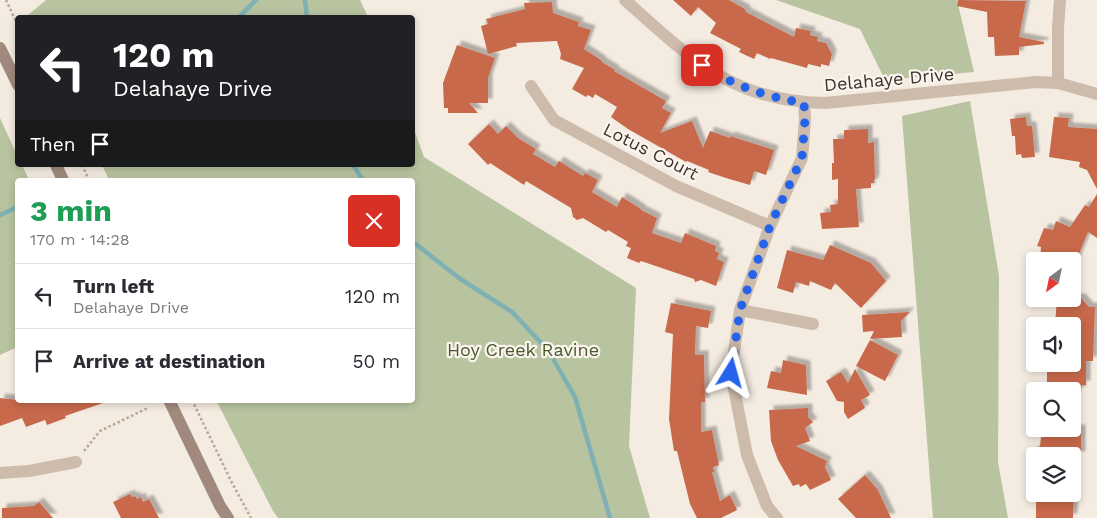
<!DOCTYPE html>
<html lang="en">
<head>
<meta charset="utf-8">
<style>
  body { margin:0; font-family:"Work Sans",sans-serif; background:#f2f2f3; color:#2b2b33; height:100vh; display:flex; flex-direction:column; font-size:19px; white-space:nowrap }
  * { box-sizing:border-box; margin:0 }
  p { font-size:16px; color:#7c7c81 }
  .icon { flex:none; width:28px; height:28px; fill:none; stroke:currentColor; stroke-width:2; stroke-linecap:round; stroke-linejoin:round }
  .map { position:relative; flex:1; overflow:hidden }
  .details { position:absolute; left:15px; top:178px; width:400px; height:225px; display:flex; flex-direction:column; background:#fff; border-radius:5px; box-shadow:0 2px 8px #0003 }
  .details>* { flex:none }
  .hud { position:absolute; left:15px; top:15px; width:400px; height:152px; border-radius:5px; box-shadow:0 2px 8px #0003; background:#202124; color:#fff; overflow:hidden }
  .needle { width:32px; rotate:213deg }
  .fabs { position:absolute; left:1026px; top:252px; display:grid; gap:10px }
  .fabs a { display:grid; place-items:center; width:55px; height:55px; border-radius:5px; background:#fff; box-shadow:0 2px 8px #0003; font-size:25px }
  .pin { position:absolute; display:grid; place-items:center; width:42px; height:42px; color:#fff; margin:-21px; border-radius:10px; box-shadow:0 2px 8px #0006 }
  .me { position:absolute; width:55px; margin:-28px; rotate:8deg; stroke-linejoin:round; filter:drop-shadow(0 0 4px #0008) }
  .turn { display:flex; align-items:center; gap:18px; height:105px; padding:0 15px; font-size:22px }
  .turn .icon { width:65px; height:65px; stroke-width:2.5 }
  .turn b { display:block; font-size:35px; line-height:42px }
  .then { display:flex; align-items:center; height:48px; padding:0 15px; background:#0003; gap:10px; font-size:19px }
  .round { display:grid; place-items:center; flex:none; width:52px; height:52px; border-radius:5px; background:#f2f2f3 }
  .overview { display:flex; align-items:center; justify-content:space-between; height:85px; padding:0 15px }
  h1 { font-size:30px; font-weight:700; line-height:38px; color:#1e9e55 }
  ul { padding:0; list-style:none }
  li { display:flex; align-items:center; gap:15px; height:65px; padding:0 15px; border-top:1px solid #e1e1e2 }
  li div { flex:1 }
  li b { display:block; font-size:19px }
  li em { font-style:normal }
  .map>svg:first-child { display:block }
  .green { fill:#b8c4a0 }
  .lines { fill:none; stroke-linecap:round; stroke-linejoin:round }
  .stream { stroke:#7fb0b2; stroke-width:4.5 }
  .building { fill:#c8694b; filter:url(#shadow) }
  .path { stroke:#b9a596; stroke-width:2.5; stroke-dasharray:2.5 2.5; stroke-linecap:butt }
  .minor { stroke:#cdbbac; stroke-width:12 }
  .tertiary { stroke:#cdbbac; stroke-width:12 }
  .secondary { stroke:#a18a7d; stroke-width:12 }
  .route { stroke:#2563eb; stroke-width:9; stroke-dasharray:0 16.2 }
  .labels { text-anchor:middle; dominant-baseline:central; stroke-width:4.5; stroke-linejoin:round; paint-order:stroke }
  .street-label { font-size:18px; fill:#3b302b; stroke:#fbf5ee }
  .park-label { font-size:18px; fill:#4a5a2e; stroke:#fbf5ee }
</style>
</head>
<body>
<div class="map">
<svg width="1097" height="518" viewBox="0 0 1097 518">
  <defs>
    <filter id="shadow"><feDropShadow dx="4.5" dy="-4.5" stdDeviation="1" flood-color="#0004"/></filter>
  </defs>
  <rect width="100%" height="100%" fill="#f4ebe1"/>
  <path class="green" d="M46,0h314l8,17h-338l-2,-2z
    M776,0h181l17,72 -89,8 -25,-51z
    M970,101l29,175 -1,186 10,56h-75l-31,-402z
    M0,118l17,37 1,10h4l7,15h-11l-1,167 -17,8z
    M413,127l11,30 212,131 -7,158 21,72h-372l-5,-7 -57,-111h196v-220h-303l-7,-15h310z"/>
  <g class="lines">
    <path class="stream" d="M305,0l2,18
      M238,18l18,-18
      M353,165l10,15
      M0,215l18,-8
      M412,241l47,37 53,34 36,38 27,47 35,121"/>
  </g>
  <path class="building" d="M673,0h56l16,9 1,3 48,25 2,-9 15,3 -1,4 8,2 -1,4 9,2 6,11 -3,12 -8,-2v3l-13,-3 -1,4 -36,-10 -1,1 -13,-6 -3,6 -15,-7 2,-3 -31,-16 6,-10 -18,-16 -7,9z
    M958,0l68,1 -7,36 25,5v2l-25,3v8l-24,1 -1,-19h-6l-1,-25 -30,-6z
    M552,2l1,11 26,9 -1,4 13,4 -7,19 17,11 1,2 13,8 -1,1 52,30 -4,7 9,5 -11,20 32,-12 11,27 7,-17 20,7v-2l44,14 -8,25 -12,-4 -4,14 -24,-7 -18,-6 1,-2 -22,-9 -1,1 -58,-33 -17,-12 6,-10 -22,-13 -2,4 -5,-3 -2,2 -14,-8 12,-21 -24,-9 1,-5 -4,-13 -41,2 1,3 -29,8 -7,-28 7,-2 -2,-5 39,-10 -1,-6z
    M457,45l38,13 -7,20v25h-19l9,10h-30v-5h-4l-1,-25z
    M1026,117l1,9h5l3,31 -13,1 -1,-4 -5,1 -1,-19h-3l-2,-17z
    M1054,117l15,1 -1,9 29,2v60l-10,-19 -8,-3 1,-5 -31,-5z
    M489,124l9,10 8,-8 12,12 18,11 -3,5 22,13 4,-6 24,15 2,-3 13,7 -6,12 25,15 5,-10 19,12v1l16,8 -5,15 29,10 4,-10 31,13 -1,5 4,2 -2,6 7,3 -8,24 -15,-6 -6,2 -1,-3 -53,-18 -2,2 -12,-5 4,-10 -5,-2 2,-4 -20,-12 -2,2 -23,-14 -6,2 -4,-3 -2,-9 -45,-27 -2,4 -34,-22 -2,2 -20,-21z
    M868,129v14l6,-1 1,37h-1v4h-3v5l-15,1 3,38 -37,2 -2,-16 11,-1 -1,-7 8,-1v-25l-6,1v-17h2l-1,-24h11v-9z
    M1097,194v44l-9,-6 -12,29h-36l1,-14 -4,-1 7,-18 9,2 3,-9 14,6 15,-22 4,2z
    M830,245l41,18 15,18 -25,27 -26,-25 -4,7 -21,-9 -1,5 -13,-4 -3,11 -16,-5 10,-38 36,10z
    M1081,298l8,9h6l-2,54h-7v24h-4l-1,6h-26l-4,-4 -4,-1v-20l25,1v-41l-17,-1 2,-26z
    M671,303l40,8 -3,17 -12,-2 -1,29h9l1,47h-4v30l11,-2 7,35 -6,2 1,5h-2l8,29 10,-6 7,15 -16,8h-24l-7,-14 -13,-53h-3l-5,-32 4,-85 -8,-2z
    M910,312l-9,9 1,16 -32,2 4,-8 -11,1 -1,-17z
    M870,340l28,15 -13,26 -29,-15z
    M783,360l23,5 1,30 -40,-7 4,-17 10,2z
    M855,369l15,26 -9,5 4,8 -17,11 -4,-7v-10l-7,-1 -11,-20 15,-9 7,11z
    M0,398l18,2h87l1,2 -41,14 1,2 -19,7 -2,-5 -19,7 -4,-9 -22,8z
    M808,408v9l5,5 -8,6 5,13 -14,5 31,15 -2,6 6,13 -21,10 -4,-6 -6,3 -1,-3 -6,2 -15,-26 -7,-19 -2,-31z
    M1042,429h39v27h-52l11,-10z
    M865,475l13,15 13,28h-35l-18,-19z
    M130,494l2,3 3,-1 2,3 4,-2 2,5 6,-3 10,19h-38l-8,-16z
    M1036,494h38l-1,24h-37z
    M39,502l14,16h-51v-10l32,-2z"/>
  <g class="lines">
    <path class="path" d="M6,0l12,26
      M82,165l7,15
      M192,400l39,81 20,37
      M84,451l16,-20 48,-23"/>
    <path class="minor" d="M1058,83v-55l2,-28
      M531,86l23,34 122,66 94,40
      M740,310l73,14
      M0,473l29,-2 47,-9
      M777,518l-10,-12 -20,-51 -16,-82 9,-63 30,-84 32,-68 3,-39 -1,-16"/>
    <path class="tertiary" d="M625,0c65,58 108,102 200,103l211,-21 22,1 39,11"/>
    <path class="secondary" d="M0,48l18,37
      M56,165l7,15
      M169,400l51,106 8,12"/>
  </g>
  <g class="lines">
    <path class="route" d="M702,65c32,21 65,32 102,38l1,16 -3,39 -32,68 -30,84 -9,63"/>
  </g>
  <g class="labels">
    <g class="street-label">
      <text transform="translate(889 79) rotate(-5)">Delahaye Drive</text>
      <text transform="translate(651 151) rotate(27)">Lotus Court</text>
    </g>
    <g class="park-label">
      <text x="523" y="349">Hoy Creek Ravine</text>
    </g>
  </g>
</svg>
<div class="fabs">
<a><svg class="needle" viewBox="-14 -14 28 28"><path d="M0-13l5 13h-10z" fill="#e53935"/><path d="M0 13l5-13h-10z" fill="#7c7c81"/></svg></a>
<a><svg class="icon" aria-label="sound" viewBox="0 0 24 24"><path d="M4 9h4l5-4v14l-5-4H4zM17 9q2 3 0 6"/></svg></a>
<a><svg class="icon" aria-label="search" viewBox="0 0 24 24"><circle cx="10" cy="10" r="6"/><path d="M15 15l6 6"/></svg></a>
<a><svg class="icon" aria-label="layers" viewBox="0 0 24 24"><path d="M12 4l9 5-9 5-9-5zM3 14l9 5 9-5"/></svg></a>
</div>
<div class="pin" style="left:702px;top:65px;background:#d93025"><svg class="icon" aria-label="arrive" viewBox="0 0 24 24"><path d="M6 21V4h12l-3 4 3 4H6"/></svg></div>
<svg class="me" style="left:731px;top:373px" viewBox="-20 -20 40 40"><path d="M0-17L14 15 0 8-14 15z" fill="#2563eb" stroke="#fff" stroke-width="4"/></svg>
<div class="hud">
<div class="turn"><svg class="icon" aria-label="left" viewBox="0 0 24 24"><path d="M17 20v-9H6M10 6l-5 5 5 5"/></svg><div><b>120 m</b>Delahaye Drive</div></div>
<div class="then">Then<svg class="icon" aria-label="arrive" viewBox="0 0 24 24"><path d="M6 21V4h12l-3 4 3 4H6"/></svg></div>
</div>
<section class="details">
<div class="overview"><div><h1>3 min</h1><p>170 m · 14:28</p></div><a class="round" style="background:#d93025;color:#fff"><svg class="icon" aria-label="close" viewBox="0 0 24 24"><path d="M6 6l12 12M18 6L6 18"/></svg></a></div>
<ul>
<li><svg class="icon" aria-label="left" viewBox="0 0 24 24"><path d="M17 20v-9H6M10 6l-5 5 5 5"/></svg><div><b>Turn left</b><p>Delahaye Drive</p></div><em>120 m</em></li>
<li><svg class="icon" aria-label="arrive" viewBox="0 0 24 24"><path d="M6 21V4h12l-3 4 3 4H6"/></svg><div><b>Arrive at destination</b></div><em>50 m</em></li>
</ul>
</section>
</div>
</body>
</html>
